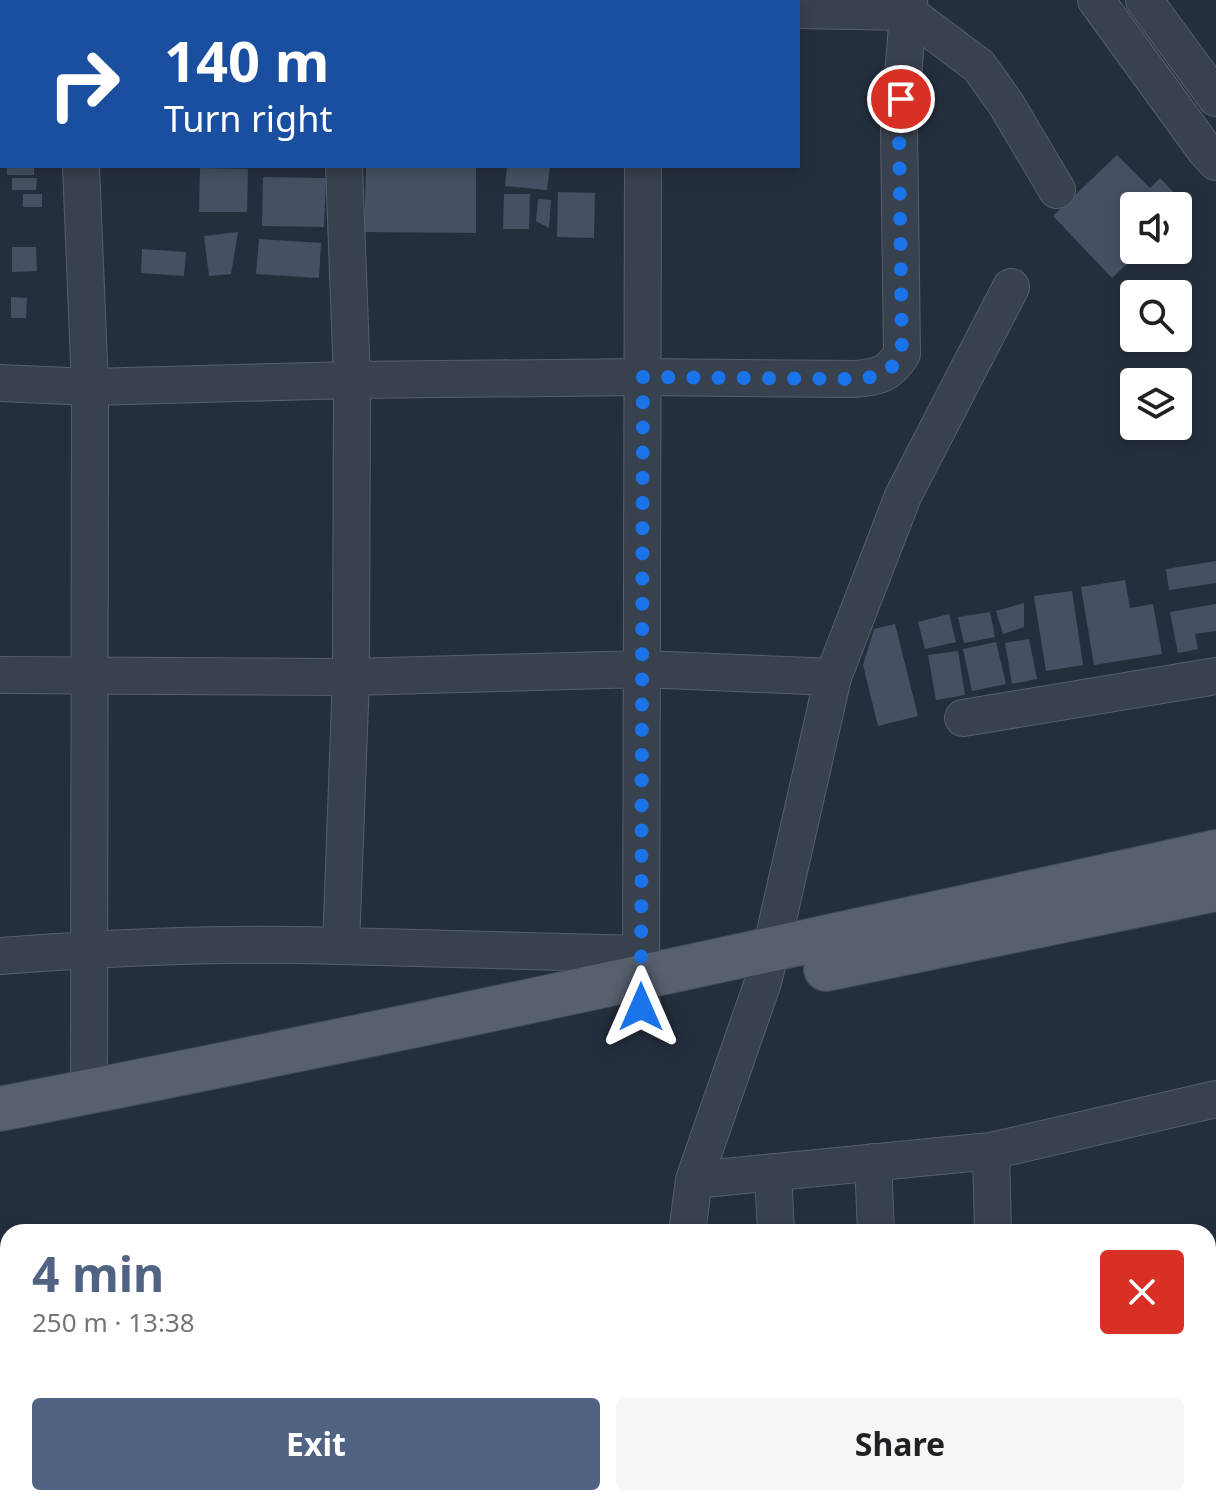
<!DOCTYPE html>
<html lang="en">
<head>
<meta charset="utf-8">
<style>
  body { margin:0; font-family:"Noto Sans",sans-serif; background:#f6f6f6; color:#202124; height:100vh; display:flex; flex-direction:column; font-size:30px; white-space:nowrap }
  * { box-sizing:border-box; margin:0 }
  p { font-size:26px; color:#757577 }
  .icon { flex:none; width:44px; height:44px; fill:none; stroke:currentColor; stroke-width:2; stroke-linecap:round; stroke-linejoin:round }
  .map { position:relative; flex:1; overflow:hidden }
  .details { position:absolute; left:0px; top:1224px; width:1216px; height:282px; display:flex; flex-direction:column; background:#fff; border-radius:24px 24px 0 0; box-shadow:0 4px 12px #0003 }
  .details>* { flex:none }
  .guide { position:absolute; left:0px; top:0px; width:800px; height:168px; box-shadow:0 4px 12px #0003; background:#1a4fa0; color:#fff; overflow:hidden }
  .controls { position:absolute; left:1120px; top:192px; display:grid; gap:16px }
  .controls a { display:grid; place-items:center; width:72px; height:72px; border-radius:8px; background:#fff; box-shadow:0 4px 12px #0003; font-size:40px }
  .pin { position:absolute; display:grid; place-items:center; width:68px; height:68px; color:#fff; margin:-34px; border:4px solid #fff; border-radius:50%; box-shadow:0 2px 8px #0007 }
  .me { position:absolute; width:88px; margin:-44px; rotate:0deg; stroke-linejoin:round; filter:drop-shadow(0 0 6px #0008) }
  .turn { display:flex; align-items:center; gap:28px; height:168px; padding:0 32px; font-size:36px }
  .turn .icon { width:104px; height:104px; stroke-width:2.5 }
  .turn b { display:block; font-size:56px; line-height:68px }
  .round { display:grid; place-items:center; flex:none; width:84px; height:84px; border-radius:8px; background:#f6f6f6 }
  .headline { display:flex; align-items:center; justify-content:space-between; height:136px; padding:0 32px }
  h1 { font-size:48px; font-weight:700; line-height:60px; color:#506383 }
  .cta { display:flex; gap:16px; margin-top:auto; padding:16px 32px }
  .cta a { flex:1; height:92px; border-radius:8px; background:#506383; color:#fff; font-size:32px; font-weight:700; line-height:92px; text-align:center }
  .cta a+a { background:#f6f6f6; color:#202124 }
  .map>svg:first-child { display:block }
  .building { fill:#455162 }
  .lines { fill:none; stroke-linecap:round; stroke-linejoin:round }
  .minor-casing { stroke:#565f6c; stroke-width:38 }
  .major-casing { stroke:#414a57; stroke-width:46 }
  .minor { stroke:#38414e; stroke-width:36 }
  .major { stroke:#56606e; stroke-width:44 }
  .route { stroke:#1a73e8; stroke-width:14; stroke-dasharray:0 25.2 }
</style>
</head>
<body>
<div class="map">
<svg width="1216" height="1505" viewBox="0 0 1216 1505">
  <rect width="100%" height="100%" fill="#242f3e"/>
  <path class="building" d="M1117,155l33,33 10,-10 23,24 -4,4h-45v44h8l-30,28 -59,-62z
    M7,166h27v9h-27z
    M366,166l110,2v65l-112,-1z
    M507,166h43l-3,24 -42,-4z
    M200,168l48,1 -1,43h-48z
    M263,177l63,1 -2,49 -62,-1z
    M12,178h25l-1,12h-24z
    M558,192l37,1 -1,45 -37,-1z
    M23,194h19v13h-19z
    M504,194h26l-1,35h-26z
    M538,199l13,1 -2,28 -13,-7z
    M238,232l-7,42 -22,2 -5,-40z
    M259,239l62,4 -2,35 -63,-4z
    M12,247h24l1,24 -25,1z
    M142,249l44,3 -2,24 -43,-3z
    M11,297l16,1 -1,20h-15z
    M1216,561v22l-47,7 -3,-21z
    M1125,580l5,28 23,-4 9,50 -68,11 -13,-78z
    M1072,591l11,74 -37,6 -12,-75z
    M1024,603v24l-21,7 -7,-23z
    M1216,604v27l-21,3 3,15 -20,4 -8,-41z
    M990,612l5,25 -31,6 -6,-26z
    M949,614l7,28 -31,7 -7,-27z
    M895,624l23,92 -40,10 -15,-61 11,-36z
    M1029,639l8,40 -25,5 -7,-41z
    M996,642l10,42 -34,7 -9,-42z
    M958,651l7,44 -29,5 -8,-45z"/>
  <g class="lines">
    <g class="minor-casing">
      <path id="minor" d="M81,0l70,2
        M349,0v2
        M1096,0l109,150 11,12
        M1144,0l72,98
        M5,2l62,-2
        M495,2v-2
        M644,2v-2
        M798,10l109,2 72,54 27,38 51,86
        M81,166l9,221 -1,704
        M344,166l8,214 -1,297 -10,269 300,8
        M0,383l90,4 262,-7 291,-3 211,2c25,-2 34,-4 48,-25l-3,-226 10,-128
        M0,675l351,2 291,-8 191,8
        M963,718l253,-42
        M0,956c113,-9 227,-14 341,-10
        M641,1007l2,-841
        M991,1151l2,81
        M873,1162l3,70
        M773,1172l3,60
        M694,1180l297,-29 225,-52
        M687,1232l7,-52 69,-198 8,-32 62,-273 70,-181 108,-209
        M788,1498l1,7
        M888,1498l1,7
        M1001,1498v7
        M647,1505l1,-7"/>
    </g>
    <g class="major-casing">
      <path id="major" d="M826,969l390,-80
        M0,1109c407,-79 811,-168 1216,-257"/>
    </g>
    <use href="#minor" class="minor"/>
    <use href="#major" class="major"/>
  </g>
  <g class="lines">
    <path class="route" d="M641,1007l2,-630 211,2c25,-2 34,-4 48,-25l-3,-226 2,-29"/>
  </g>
</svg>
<div class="controls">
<a><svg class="icon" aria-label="sound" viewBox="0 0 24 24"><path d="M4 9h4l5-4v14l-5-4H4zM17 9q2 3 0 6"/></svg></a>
<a><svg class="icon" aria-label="search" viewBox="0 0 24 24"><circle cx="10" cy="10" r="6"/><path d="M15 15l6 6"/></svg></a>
<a><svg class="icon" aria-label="layers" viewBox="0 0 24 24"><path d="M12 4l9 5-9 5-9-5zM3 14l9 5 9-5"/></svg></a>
</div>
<div class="pin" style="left:901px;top:99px;background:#d93025"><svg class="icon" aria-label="arrive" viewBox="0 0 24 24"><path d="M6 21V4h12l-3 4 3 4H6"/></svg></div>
<svg class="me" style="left:641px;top:1007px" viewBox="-20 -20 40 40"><path d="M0-17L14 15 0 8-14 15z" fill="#1a73e8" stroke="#fff" stroke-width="4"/></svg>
<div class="guide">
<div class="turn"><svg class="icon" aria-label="right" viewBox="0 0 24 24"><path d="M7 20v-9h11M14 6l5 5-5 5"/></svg><div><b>140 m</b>Turn right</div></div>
</div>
<section class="details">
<div class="headline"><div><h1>4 min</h1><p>250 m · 13:38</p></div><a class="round" style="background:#d93025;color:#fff"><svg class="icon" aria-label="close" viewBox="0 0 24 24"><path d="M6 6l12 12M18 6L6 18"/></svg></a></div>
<div class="cta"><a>Exit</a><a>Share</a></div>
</section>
</div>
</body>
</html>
